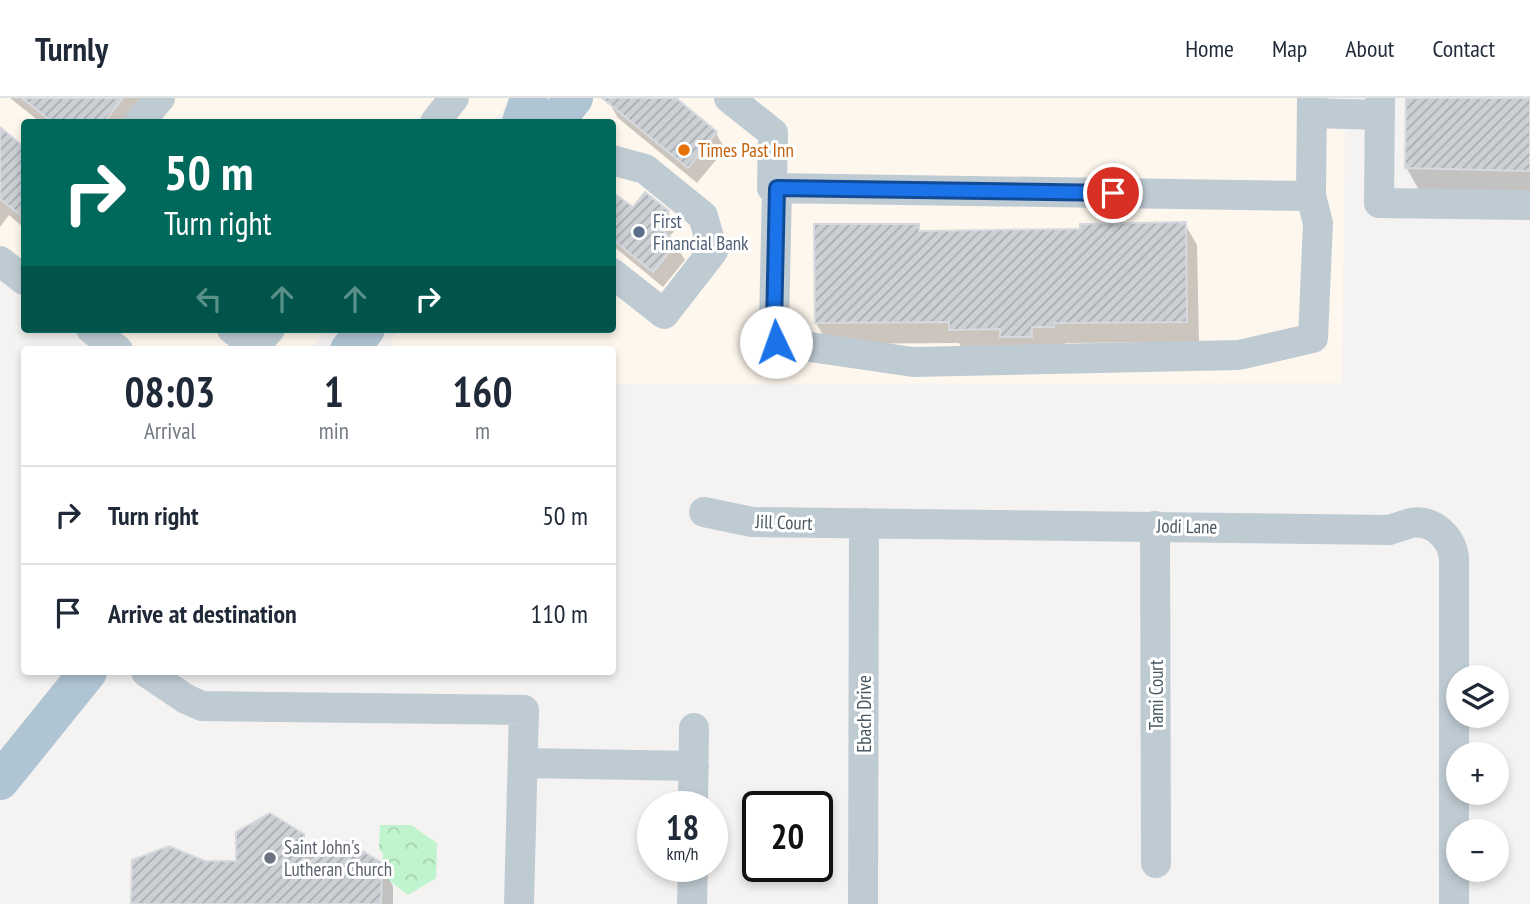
<!DOCTYPE html>
<html lang="en">
<head>
<meta charset="utf-8">
<style>
  body { margin:0; font-family:"PT Sans Narrow",sans-serif; background:#f6f6f7; color:#1f2937; height:100vh; display:flex; flex-direction:column; font-size:26px; white-space:nowrap }
  * { box-sizing:border-box; margin:0 }
  p { font-size:23px; color:#747a83 }
  .icon { flex:none; width:38px; height:38px; fill:none; stroke:currentColor; stroke-width:2; stroke-linecap:round; stroke-linejoin:round }
  .map { position:relative; flex:1; overflow:hidden }
  .side { position:absolute; left:21px; top:248px; width:595px; height:329px; display:flex; flex-direction:column; background:#fff; border-radius:7px; box-shadow:0 4px 10px #0003 }
  .side>* { flex:none }
  .hud { position:absolute; left:21px; top:21px; width:595px; height:214px; border-radius:7px; box-shadow:0 4px 10px #0003; background:#00695c; color:#fff; overflow:hidden }
  .buttons { position:absolute; left:1446px; top:567px; display:grid; gap:14px }
  .buttons a { display:grid; place-items:center; width:63px; height:63px; border-radius:50%; background:#fff; box-shadow:0 4px 10px #0003; font-size:35px }
  .speed { position:absolute; left:637px; top:693px; display:flex; gap:14px; font-size:35px; font-weight:700; text-align:center }
  .speed>* { display:grid; place-content:center; width:91px; height:91px; border-radius:50%; background:#fff; box-shadow:0 4px 10px #0003; line-height:1 }
  .speed small { font-size:18px; font-weight:400 }
  .speed .limit { border:4px solid #111; border-radius:10px; background:#fff; color:#111 }
  .pin { position:absolute; display:grid; place-items:center; width:60px; height:60px; color:#fff; margin:-30px; border:4px solid #fff; border-radius:50%; box-shadow:0 2px 7px #0007 }
  .me { position:absolute; width:77px; margin:-38px; rotate:357deg; stroke-linejoin:round; filter:drop-shadow(0 0 5px #0008) }
  .turn { display:flex; align-items:center; gap:24px; height:147px; padding:0 28px; font-size:32px }
  .turn .icon { width:91px; height:91px; stroke-width:2.5 }
  .turn b { display:block; font-size:49px; line-height:60px }
  .lanes { display:flex; align-items:center; height:66px; padding:0 28px; background:#0003; justify-content:center; gap:35px; direction:ltr }
  .lanes .off { opacity:.35 }
  .eta { display:flex; justify-content:space-evenly; align-items:center; height:119px; text-align:center }
  .eta b { font-size:42px; font-weight:700; line-height:49px }
  ul { padding:0; list-style:none }
  li { display:flex; align-items:center; gap:21px; height:98px; padding:0 28px; border-top:2px solid #e0e1e3 }
  li div { flex:1 }
  li b { display:block; font-size:26px }
  li em { font-style:normal }
  header { display:flex; align-items:center; gap:42px; box-sizing:border-box; height:98px; padding:0 35px; background:#fff; border-bottom:2px solid #e0e1e3 }
  header strong { font-size:33px }
  nav { display:flex; gap:38px; margin-inline-start:auto; font-size:24px }
  .map>svg:first-child { display:block }
  .commercial { fill:#fef7ed }
  .forest { fill:url(#forest-crowns) }
  .shadow { fill:#0003 }
  .building { fill:url(#building-hatch); stroke:#d6d9de; stroke-width:2 }
  .lines { fill:none; stroke-linecap:round; stroke-linejoin:round }
  .minor { stroke:#bfcbd3; stroke-width:30 }
  .major { stroke:#b0c5d3; stroke-width:38 }
  .route-casing { stroke:#114b97; stroke-width:18 }
  .route { stroke:#1a73e8; stroke-width:12 }
  .food-dot { fill:#e8710a; stroke:#fff; stroke-width:2.5 }
  .service-dot { fill:#5c6f8a; stroke:#fff; stroke-width:2.5 }
  .worship-dot { fill:#6b7280; stroke:#fff; stroke-width:2.5 }
  .labels { text-anchor:middle; dominant-baseline:central; stroke-width:6; stroke-linejoin:round; paint-order:stroke }
  .food-label { font-size:19px; fill:#c56008; stroke:#fff; text-anchor:start }
  .service-label { font-size:19px; fill:#4e5e75; stroke:#fff; text-anchor:start }
  .street-label { font-size:19px; fill:#485862; stroke:#fff }
  .worship-label { font-size:19px; fill:#5b616d; stroke:#fff; text-anchor:start }
</style>
</head>
<body>
<header>
<strong>Turnly</strong>
<nav><a>Home</a><a>Map</a><a>About</a><a>Contact</a></nav>
</header>
<div class="map">
<svg width="1530" height="806" viewBox="0 0 1530 806">
  <defs>
    <pattern id="forest-crowns" width="20" height="18" patternUnits="userSpaceOnUse" patternTransform="scale(1.75)"><rect width="20" height="18" fill="#bff4ce"/><path d="M2 6a3 3 0 1 1 6 0M12 15a3 3 0 1 1 6 0" fill="none" stroke="#a6d3b3"/></pattern>
    <pattern id="building-hatch" width="6" height="6" patternUnits="userSpaceOnUse" patternTransform="scale(1.75)"><rect width="6" height="6" fill="#ccd0d5"/><path d="M-1 1l2-2M0 6l6-6M5 7l2-2" fill="none" stroke="#a8acb0"/></pattern>
  </defs>
  <rect width="100%" height="100%" fill="#f5f2f2"/>
  <path class="commercial" d="M0,0h512l-20,24h-468v168l-24,-19z
    M591,0h754l-3,285 -729,1 -1,-34h-228l17,-21h211v-207h-41z
    M73,231h254l-17,21h-211z"/>
  <path class="forest" d="M380,727h31l26,18 -1,35 -28,17 -26,-20 1,-22 -4,-4z"/>
  <path class="shadow" d="M10,0h141l-19,24h-92z
    M613,0h60l43,35 9,16 -28,34 -79,-65 -9,-16z
    M1408,0h122v101l-107,-2 -17,-30z
    M0,31l24,20v79l-15,-13 -9,12z
    M612,96l21,16 35,2 9,16 -9,10 7,6 10,16 -22,27 -51,-42z
    M1185,126l12,21 2,97 -134,1v5l-102,2 -4,-7 -131,1 -12,-21 102,-97 4,6 160,-1z
    M302,737l13,22v4l65,3 13,22v18h-260l71,-41h34z"/>
  <path class="building" d="M22,0h101l-19,24h-52z
    M602,0h74l41,34 -29,36z
    M1406,0h124v73l-125,-3z
    M0,29l24,20v71l-24,-19z
    M612,94l21,15 12,-15 24,19 -12,14 20,18 -24,29 -41,-33z
    M1186,124l1,100 -133,1v4h-22v10h-32v-8l-51,1v-8l-134,1 -1,-99h105v7l161,-2v-5z
    M270,715l34,21v31l43,-24 35,22 -1,41h-250l1,-44 37,-14 36,15h31v-29z"/>
  <g class="lines">
    <path class="minor" d="M729,0l44,35 -1,55 539,8 1,-98
      M1380,0l-1,105 151,2
      M1312,15l68,2
      M139,24l21,-24
      M435,24l19,-24
      M612,62l33,9 58,47 10,35 -49,63 -52,-41
      M777,90l-3,138 2,16 137,20 326,-7 74,-17 5,-115 -7,-27
      M0,163l24,19
      M91,231l27,21
      M232,231l15,12 15,-3 8,-9
      M704,414l48,10 637,8c7,-2 15,-5 22,-7 22,-4 40,14 43,34v347
      M1155,428l1,337
      M146,574l40,27 16,7 322,4 -5,194
      M524,665l170,3
      M693,709l1,-79
      M692,806l1,-38
      M863,806l1,-381"/>
    <path class="major" d="M521,24l8,-24
      M555,24l19,-24
      M349,252l17,-21
      M0,683l88,-109"/>
  </g>
  <g class="lines">
    <g class="route-casing">
      <path id="route" d="M776,244l-2,-16 3,-138 336,5"/>
    </g>
    <use href="#route" class="route"/>
  </g>
  <circle class="food-dot" cx="684" cy="52" r="7"/>
  <circle class="service-dot" cx="639" cy="134" r="7"/>
  <circle class="worship-dot" cx="270" cy="760" r="7"/>
  <g class="labels">
    <g class="food-label">
      <text x="698" y="52">Times Past Inn</text>
    </g>
    <g class="service-label">
      <text x="653" y="123">First<tspan x="653" dy="22">Financial Bank</tspan></text>
    </g>
    <g class="street-label">
      <text transform="translate(784 424) rotate(2)">Jill Court</text>
      <text transform="translate(1187 428) rotate(1)">Jodi Lane</text>
      <text transform="translate(1156 597) rotate(-90)">Tami Court</text>
      <text transform="translate(864 616) rotate(-90)">Ebach Drive</text>
    </g>
    <g class="worship-label">
      <text x="284" y="749">Saint John's<tspan x="284" dy="22">Lutheran Church</tspan></text>
    </g>
  </g>
</svg>
<div class="buttons">
<a><svg class="icon" aria-label="layers" viewBox="0 0 24 24"><path d="M12 4l9 5-9 5-9-5zM3 14l9 5 9-5"/></svg></a>
<a>+</a>
<a>−</a>
</div>
<div class="speed"><div>18<small>km/h</small></div><div class="limit">20</div></div>
<div class="pin" style="left:1113px;top:95px;background:#d93025"><svg class="icon" aria-label="arrive" viewBox="0 0 24 24"><path d="M6 21V4h12l-3 4 3 4H6"/></svg></div>
<svg class="me" style="left:776px;top:244px" viewBox="-20 -20 40 40"><circle r="19" fill="#fff"/><path d="M0-13L10 11 0 6-10 11z" fill="#1a73e8"/></svg>
<div class="hud">
<div class="turn"><svg class="icon" aria-label="right" viewBox="0 0 24 24"><path d="M7 20v-9h11M14 6l5 5-5 5"/></svg><div><b>50 m</b>Turn right</div></div>
<div class="lanes"><svg class="icon off" aria-label="left" viewBox="0 0 24 24"><path d="M17 20v-9H6M10 6l-5 5 5 5"/></svg><svg class="icon off" aria-label="ahead" viewBox="0 0 24 24"><path d="M12 20V5M6 11l6-6 6 6"/></svg><svg class="icon off" aria-label="ahead" viewBox="0 0 24 24"><path d="M12 20V5M6 11l6-6 6 6"/></svg><svg class="icon" aria-label="right" viewBox="0 0 24 24"><path d="M7 20v-9h11M14 6l5 5-5 5"/></svg></div>
</div>
<section class="side">
<div class="eta">
<div><b>08:03</b><p>Arrival</p></div>
<div><b>1</b><p>min</p></div>
<div><b>160</b><p>m</p></div>
</div>
<ul>
<li><svg class="icon" aria-label="right" viewBox="0 0 24 24"><path d="M7 20v-9h11M14 6l5 5-5 5"/></svg><div><b>Turn right</b></div><em>50 m</em></li>
<li><svg class="icon" aria-label="arrive" viewBox="0 0 24 24"><path d="M6 21V4h12l-3 4 3 4H6"/></svg><div><b>Arrive at destination</b></div><em>110 m</em></li>
</ul>
</section>
</div>
</body>
</html>
